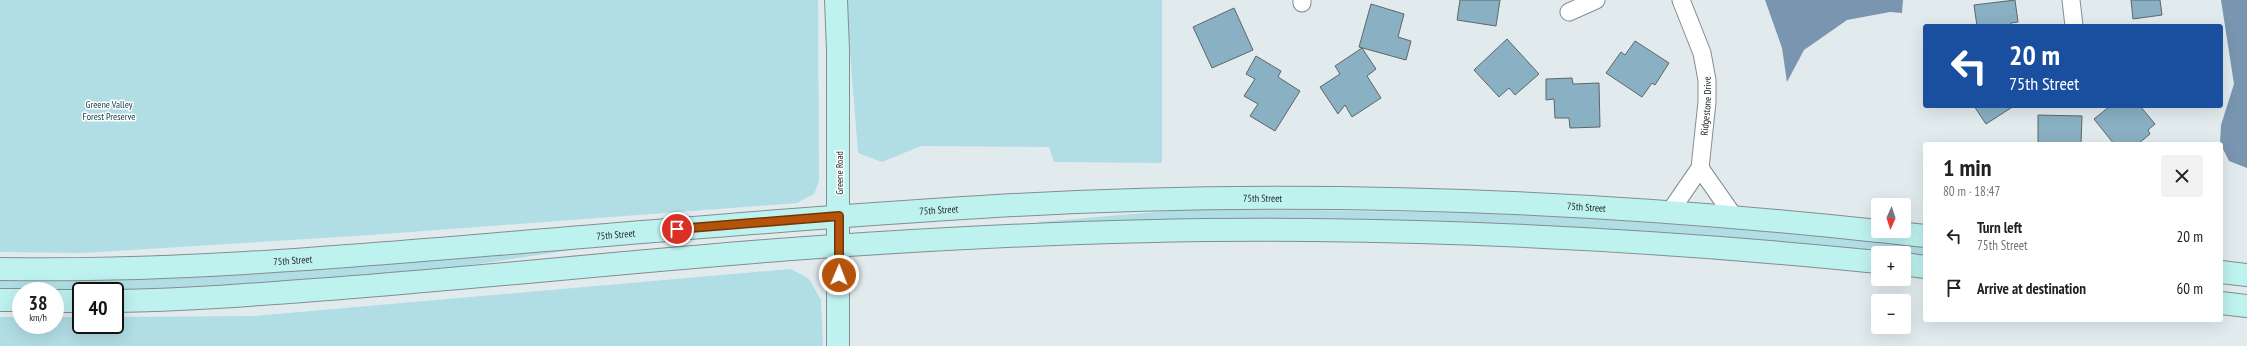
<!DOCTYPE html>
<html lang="en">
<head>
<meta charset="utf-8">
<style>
  body { margin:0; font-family:"PT Sans Narrow",sans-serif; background:#f2f2f2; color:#202124; height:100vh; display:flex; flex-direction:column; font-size:15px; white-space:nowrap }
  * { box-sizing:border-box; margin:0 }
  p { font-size:13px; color:#757577 }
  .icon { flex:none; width:22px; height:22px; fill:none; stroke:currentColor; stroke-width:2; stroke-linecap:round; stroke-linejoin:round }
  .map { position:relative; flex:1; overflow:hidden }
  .drawer { position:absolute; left:1923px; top:142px; width:300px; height:180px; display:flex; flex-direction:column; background:#fff; border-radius:4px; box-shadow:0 4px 16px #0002 }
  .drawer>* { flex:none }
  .banner { position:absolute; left:1923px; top:24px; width:300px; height:84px; border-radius:4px; box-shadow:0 4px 16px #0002; background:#1a4fa0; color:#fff; overflow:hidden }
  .needle { width:26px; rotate:183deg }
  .fabs { position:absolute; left:1871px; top:198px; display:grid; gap:8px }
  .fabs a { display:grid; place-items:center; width:40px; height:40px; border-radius:4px; background:#fff; box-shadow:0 4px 16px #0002; font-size:20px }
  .speed { position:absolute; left:12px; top:282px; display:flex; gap:8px; font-size:20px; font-weight:700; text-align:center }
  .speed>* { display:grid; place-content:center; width:52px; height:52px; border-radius:50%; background:#fff; box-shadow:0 4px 16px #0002; line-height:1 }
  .speed small { font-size:10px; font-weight:400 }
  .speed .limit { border:2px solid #111; border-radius:6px; background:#fff; color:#111 }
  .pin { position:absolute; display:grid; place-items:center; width:34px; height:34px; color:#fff; margin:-17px; border:2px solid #fff; border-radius:50%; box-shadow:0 1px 4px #0007 }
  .me { position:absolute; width:44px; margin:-22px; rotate:1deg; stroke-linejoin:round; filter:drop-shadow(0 0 3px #0008) }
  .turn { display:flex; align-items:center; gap:14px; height:84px; padding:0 20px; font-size:18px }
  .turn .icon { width:52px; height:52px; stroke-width:2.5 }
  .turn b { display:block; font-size:28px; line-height:34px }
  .round { display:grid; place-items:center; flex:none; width:42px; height:42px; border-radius:4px; background:#f2f2f2 }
  .headline { display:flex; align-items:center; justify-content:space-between; height:68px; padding:0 20px }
  h1 { font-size:24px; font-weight:800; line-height:30px }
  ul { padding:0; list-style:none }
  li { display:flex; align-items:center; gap:12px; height:52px; padding:0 20px }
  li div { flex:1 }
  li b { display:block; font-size:15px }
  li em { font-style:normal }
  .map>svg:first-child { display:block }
  .green { fill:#b1dde5 }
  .water { fill:#7a95b0 }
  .building { fill:#89b0c3; stroke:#5f666a }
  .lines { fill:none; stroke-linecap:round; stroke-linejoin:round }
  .street-casing { stroke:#848d8f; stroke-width:19 }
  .secondary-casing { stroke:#848d8f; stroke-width:24 }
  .street { stroke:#fff; stroke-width:17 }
  .secondary { stroke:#bef2ef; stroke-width:22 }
  .route-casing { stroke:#753606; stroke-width:10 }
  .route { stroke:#b45309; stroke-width:7 }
  .labels { text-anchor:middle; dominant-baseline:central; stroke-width:3; stroke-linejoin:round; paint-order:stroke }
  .park-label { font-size:10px; fill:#164248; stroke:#fff }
  .street-label { font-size:10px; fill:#232728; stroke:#fff }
</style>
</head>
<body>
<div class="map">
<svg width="2247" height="346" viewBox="0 0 2247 346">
  <rect width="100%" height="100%" fill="#e1ebed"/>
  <path class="green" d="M0,0h818l1,181 -5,13 -17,9 -426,32 -288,18 -83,-1z
    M846,0h316v163l-108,-1 -5,-15 -128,-1 -39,16 -24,-9z
    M1242,209l234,4 122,6 199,14 128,13v10l-199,-19 -268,-15 -418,2 -1,-2 140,-12z
    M572,248v2l-121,18 -174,15 -150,7h-127v-11c191,4 381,-15 572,-31z
    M791,269l18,10 12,21 2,46h-823v-29h21v8h34v-8h26v8h34v-8l138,-1z"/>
  <path class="water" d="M1765,0h138l-1,13 -12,-1 -43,8 -43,30 -17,32 -5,-34z
    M2221,0h26v168l-18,-7 -9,-18 1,-18 13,-41z"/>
  <path class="building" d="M1460,0h40l-4,26 -39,-6z
    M2015,0l3,22 -7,1v3h-34l-3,-21z
    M2131,0h29l2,15 -29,4z
    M1371,4l33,10 -6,23 13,4 -5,19 -47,-13z
    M1234,8l19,42 -41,18 -19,-41z
    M1507,39l32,35 -24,21 -6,-7 -10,9 -25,-27z
    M1635,41l34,22 -14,22 -3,-2 -10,14 -36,-24 15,-21 4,3z
    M1362,48l14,21 -9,7 14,22 -29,19 -7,-12 -7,9 -18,-27 20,-13 -5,-8z
    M1256,56l25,15 -3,6 22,14 -25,40 -25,-15 8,-12 -14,-8 11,-17 -9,-5z
    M1572,78l1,6 26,-1 1,44 -30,1 -1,-10h-14l-1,-19 -8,1v-21z
    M1974,106h40l-28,18z
    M2110,106h30l15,18 -7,6 2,4 -12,10h-24l-20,-25z
    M2038,115l44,1 -1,28h-43z"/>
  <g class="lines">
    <g class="street-casing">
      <g id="street">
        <path d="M2071,0l3,26"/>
        <path d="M1302,3v-3"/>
        <path d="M1569,12l27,-12"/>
        <path d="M1700,168l35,50"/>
        <path id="s1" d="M1669,213l31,-45 7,-66v-22l-5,-27 -21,-53"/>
      </g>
    </g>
    <g class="secondary-casing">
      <g id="secondary">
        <path d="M836,0l2,50v296"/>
        <path d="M1880,231l45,5"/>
        <path d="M1904,264l21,3"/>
        <path id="s2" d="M0,269c171,3 340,-12 510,-26 157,-13 314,-27 471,-36 298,-19 600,-8 897,24"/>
        <path d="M2221,272l26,3"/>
        <path d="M0,300h21"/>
        <path d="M55,301h26"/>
        <path d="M115,301c80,-1 159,-8 239,-14 151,-12 301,-28 451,-39 169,-12 337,-20 506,-18 189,2 378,13 567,32"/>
        <path d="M2221,303l26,3"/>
      </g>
    </g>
    <use href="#street" class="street"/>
    <use href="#secondary" class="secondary"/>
  </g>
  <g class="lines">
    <g class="route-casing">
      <path id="route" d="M677,229l162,-13v59"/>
    </g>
    <use href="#route" class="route"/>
  </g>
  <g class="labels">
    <g class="park-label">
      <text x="109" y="104">Greene Valley<tspan x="109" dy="12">Forest Preserve</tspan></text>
    </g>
    <g class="street-label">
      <text stroke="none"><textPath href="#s1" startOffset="117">Ridgestone Drive</textPath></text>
      <text transform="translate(839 173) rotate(-90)">Greene Road</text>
      <text stroke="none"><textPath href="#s2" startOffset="1265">75th Street</textPath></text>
      <text stroke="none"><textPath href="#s2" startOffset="1589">75th Street</textPath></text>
      <text stroke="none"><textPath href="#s2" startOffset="941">75th Street</textPath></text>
      <text stroke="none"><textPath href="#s2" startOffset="617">75th Street</textPath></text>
      <text stroke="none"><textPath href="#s2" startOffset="293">75th Street</textPath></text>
    </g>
  </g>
</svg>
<div class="fabs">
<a><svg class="needle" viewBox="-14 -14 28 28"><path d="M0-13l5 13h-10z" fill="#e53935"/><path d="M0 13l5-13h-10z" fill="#757577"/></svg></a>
<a>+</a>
<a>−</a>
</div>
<div class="speed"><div>38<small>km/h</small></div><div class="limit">40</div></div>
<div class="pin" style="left:677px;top:229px;background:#d93025"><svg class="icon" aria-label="arrive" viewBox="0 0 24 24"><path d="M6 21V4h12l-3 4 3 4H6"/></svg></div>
<svg class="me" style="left:839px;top:275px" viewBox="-20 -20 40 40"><circle r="17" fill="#b45309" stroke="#fff" stroke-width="3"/><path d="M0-11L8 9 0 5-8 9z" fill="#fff"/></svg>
<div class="banner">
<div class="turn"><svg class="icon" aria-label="left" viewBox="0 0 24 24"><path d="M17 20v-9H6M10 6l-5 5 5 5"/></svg><div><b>20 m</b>75th Street</div></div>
</div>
<section class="drawer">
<div class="headline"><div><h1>1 min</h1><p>80 m · 18:47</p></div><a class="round"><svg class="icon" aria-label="close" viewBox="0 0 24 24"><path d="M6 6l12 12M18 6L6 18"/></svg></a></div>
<ul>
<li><svg class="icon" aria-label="left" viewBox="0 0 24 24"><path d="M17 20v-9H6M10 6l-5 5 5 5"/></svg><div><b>Turn left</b><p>75th Street</p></div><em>20 m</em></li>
<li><svg class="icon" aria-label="arrive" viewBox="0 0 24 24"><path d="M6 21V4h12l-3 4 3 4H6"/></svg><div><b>Arrive at destination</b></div><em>60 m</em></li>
</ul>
</section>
</div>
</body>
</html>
